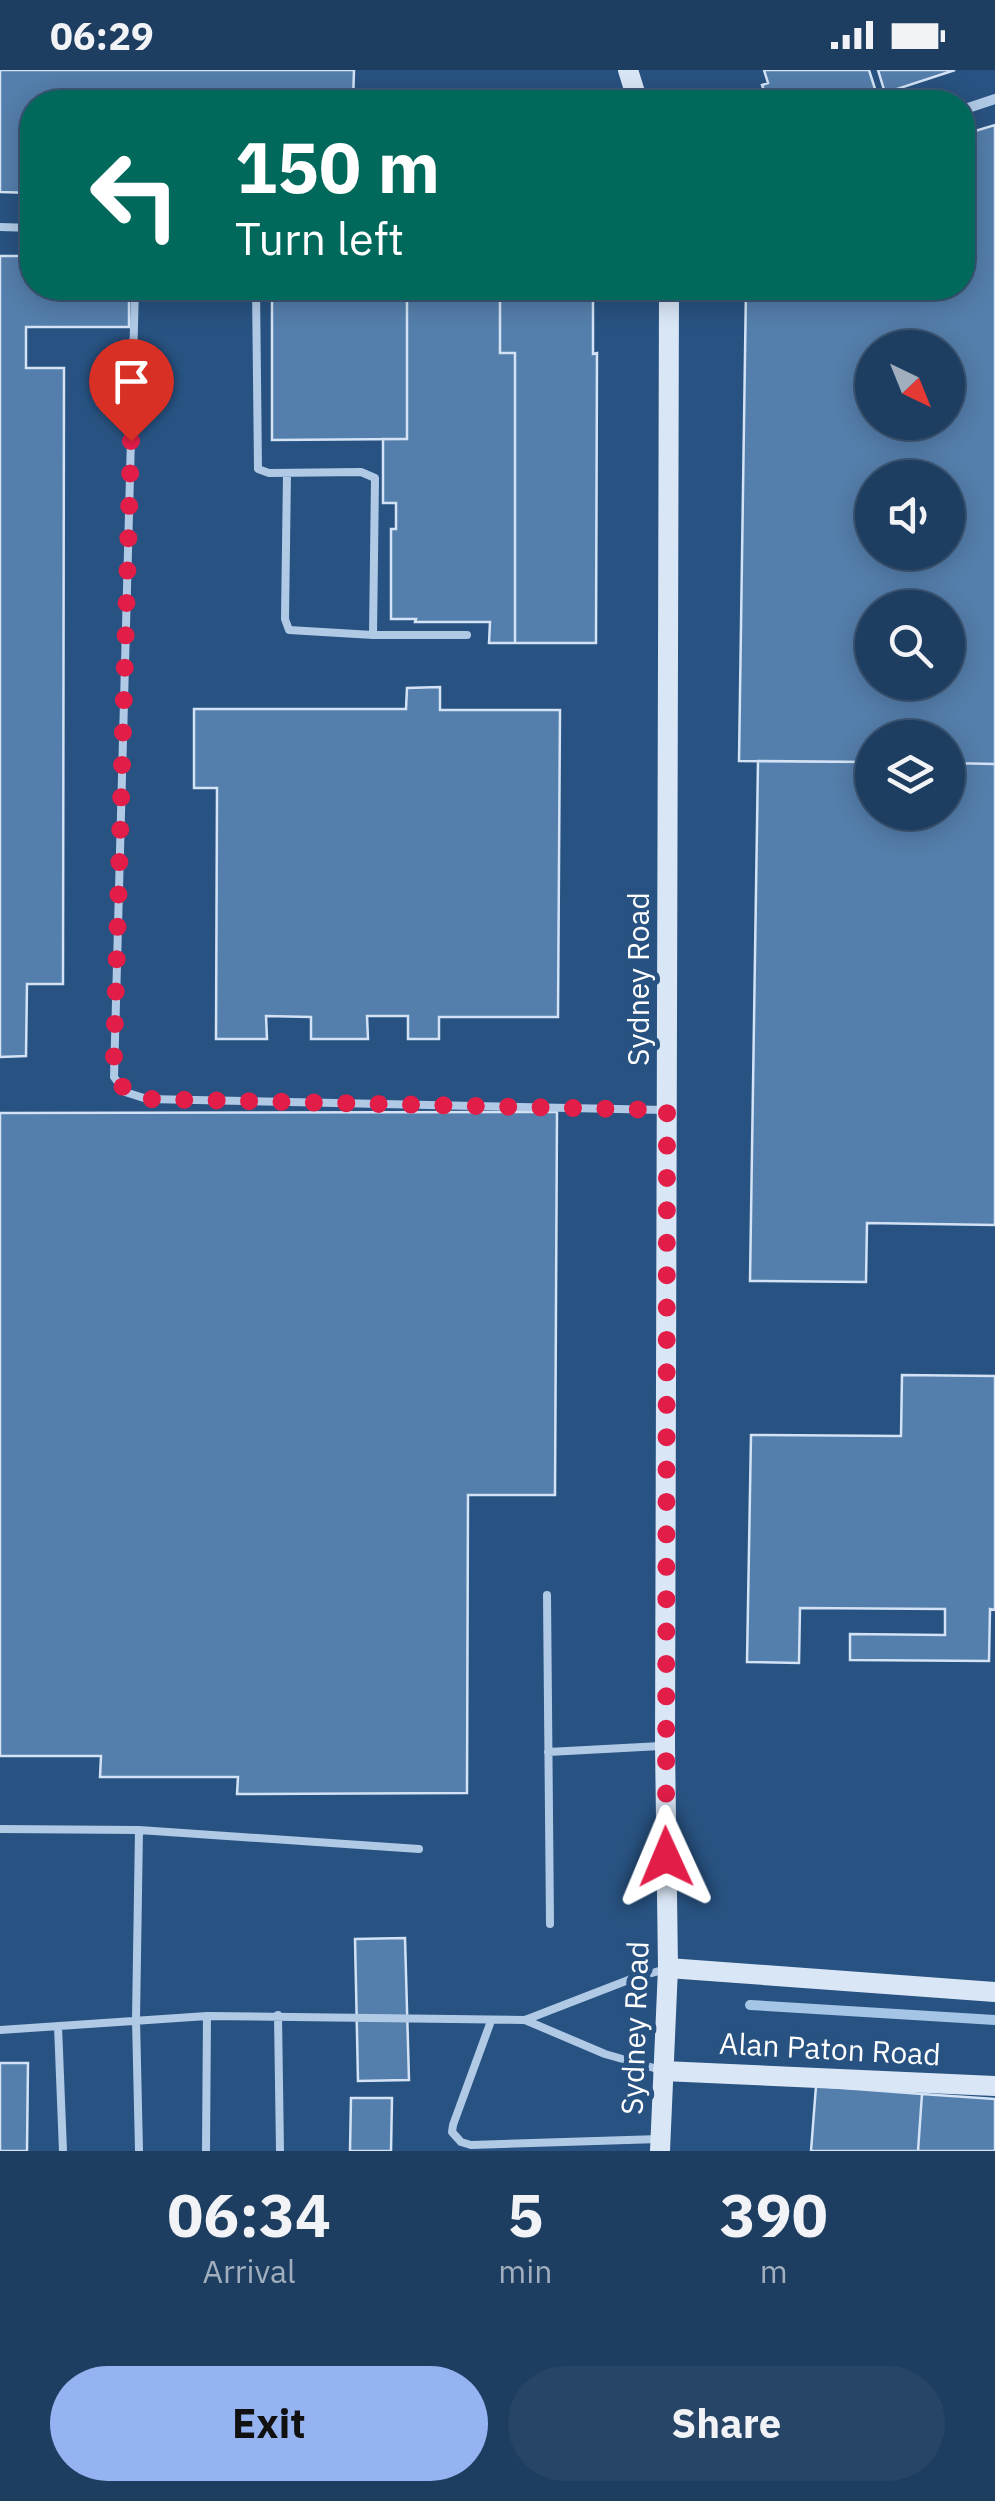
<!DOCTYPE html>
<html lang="en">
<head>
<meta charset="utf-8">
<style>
  body { margin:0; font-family:"IBM Plex Sans",sans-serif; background:#264567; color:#f1f3f6; height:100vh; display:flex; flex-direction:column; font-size:38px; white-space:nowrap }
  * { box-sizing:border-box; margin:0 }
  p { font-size:32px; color:#a1aebd }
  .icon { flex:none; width:55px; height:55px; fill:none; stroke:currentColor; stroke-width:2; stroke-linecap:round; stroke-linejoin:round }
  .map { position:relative; height:2081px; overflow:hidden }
  .sheet { display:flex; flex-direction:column; background:#1e3e61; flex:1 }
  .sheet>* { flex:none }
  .guide { position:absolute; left:20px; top:20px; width:955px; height:210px; border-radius:40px; box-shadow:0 5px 25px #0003,0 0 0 2px #3c5776; background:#00695c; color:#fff; overflow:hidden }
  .needle { width:65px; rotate:137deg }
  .controls { position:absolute; left:855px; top:260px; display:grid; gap:20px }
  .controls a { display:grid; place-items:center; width:110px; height:110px; border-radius:50%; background:#1e3e61; box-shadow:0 5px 25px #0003,0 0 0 2px #3c5776; font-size:50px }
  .pin { position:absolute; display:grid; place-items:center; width:85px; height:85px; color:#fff; margin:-102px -42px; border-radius:50% 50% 50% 0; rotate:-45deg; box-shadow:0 0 10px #0007 }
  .pin .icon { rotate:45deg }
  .me { position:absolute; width:110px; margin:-55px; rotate:359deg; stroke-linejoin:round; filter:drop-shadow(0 0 8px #0008) }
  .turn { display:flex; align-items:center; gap:35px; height:210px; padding:0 50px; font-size:45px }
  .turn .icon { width:130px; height:130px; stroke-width:2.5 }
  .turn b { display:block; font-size:70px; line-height:85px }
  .eta { display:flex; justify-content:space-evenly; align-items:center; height:170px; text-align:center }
  .eta b { font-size:60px; font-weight:800; line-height:70px }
  .primary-button { display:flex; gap:20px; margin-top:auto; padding:20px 50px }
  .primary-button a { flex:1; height:115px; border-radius:60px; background:#95b2f1; color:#111; font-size:40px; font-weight:800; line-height:115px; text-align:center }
  .primary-button a+a { background:#264567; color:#f1f3f6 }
  .status { display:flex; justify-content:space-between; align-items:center; height:70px; padding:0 50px; background:#1e3e61; direction:ltr }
  .status svg { height:28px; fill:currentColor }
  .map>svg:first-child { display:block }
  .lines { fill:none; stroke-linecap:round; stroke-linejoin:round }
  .stream { stroke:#a4c5e6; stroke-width:10 }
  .building { fill:#547eab; stroke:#d3e3f5; stroke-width:2.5; fill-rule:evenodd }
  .lane { stroke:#b0cae6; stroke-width:8 }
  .street { stroke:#b0cae6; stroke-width:10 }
  .secondary { stroke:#d9e6f6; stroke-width:20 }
  .route { stroke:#e11d48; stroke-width:18; stroke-dasharray:0 32.4 }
  .labels { text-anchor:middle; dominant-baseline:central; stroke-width:10; stroke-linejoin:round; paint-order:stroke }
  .street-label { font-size:30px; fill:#fff; stroke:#285281 }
</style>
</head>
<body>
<div class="status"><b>06:29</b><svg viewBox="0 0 49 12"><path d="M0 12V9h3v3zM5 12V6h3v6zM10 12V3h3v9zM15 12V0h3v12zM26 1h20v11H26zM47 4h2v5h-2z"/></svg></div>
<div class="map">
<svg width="995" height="2081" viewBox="0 0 995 2081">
  <rect width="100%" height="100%" fill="#285281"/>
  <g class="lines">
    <path class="stream" d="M750,1935l245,15"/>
  </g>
  <path class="building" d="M0,0h354l-1,32h-321v91l-32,-1z
    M764,0h105l8,25 -24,7h-85l-6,-17 6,-2z
    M878,0h77l-70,23z
    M995,55v639l-47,-1v-25h-76v24l-133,-1 7,-473h216l3,-154zM872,278h76v74h-76zM872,408h76v74h-76zM872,538h76v74h-76z
    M0,186h32v32h97v39h-103v41h38l-1,616h-36l-1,72 -26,1z
    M272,218h135v151l-135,1z
    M407,218h77v11h16v54h15v290h-26l1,-21h-75l1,-3h-25v-90h5v-26h-13v-64h24z
    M500,218h93v66l4,-1 -1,290h-81v-290h-15z
    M440,617v23h120l-2,307h-119v22h-31v-23h-41l1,23h-57v-22l-45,-1 1,23h-51l1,-251h-23v-79h212l1,-21z
    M758,691l114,1v50h76v-49l47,1v461l-128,-2 -1,59 -116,-1z
    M557,1042l-2,383h-87l-1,298 -230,1 1,-17h-138l1,-21h-101v-643z
    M902,1305l93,1v234l-5,-1 -1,52 -139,-1v-26l95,1v-26l-145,-1 -1,55 -52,-1 4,-227 150,1z
    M405,1868l4,142 -51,1 -3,-142z
    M0,1993h28l-1,88h-27z
    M816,2016l106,8 -4,57h-107z
    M922,2024l73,5v52h-77z
    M351,2028h41l-1,53h-41z"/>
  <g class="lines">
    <path class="lane" d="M0,157l32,1
      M135,218l-21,789 11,15 22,7 519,11
      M256,218l2,181 11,4 92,-1 14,6 -2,157
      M287,403l-2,146 4,11 84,5h94
      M547,1525l3,329
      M548,1682l113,-6
      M0,1759l139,1 -3,189 3,132
      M139,1760l280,19
      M278,1945l2,136
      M525,1950l80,34 56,16
      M491,1951l-38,104 -1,7 9,10 10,3 188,-6
      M58,1956l5,125
      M0,1960l207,-14 318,4 106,-41 35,-10
      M206,2081l1,-135"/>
    <path class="street" d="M962,40l33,-11"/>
    <path class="secondary" d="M628,0l10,32
      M668,1898l327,24
      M663,2001l332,15
      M660,2081l8,-183 -3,-222 4,-1458"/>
  </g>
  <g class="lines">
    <path class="route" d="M131,371l-17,615c0,27 7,35 33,43l520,11 -1,747"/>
  </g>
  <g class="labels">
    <g class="street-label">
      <text transform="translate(637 909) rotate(-90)">Sydney Road</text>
      <text transform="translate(634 1958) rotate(-88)">Sydney Road</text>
      <text transform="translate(830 1978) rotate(3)">Alan Paton Road</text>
    </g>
  </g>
</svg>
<div class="controls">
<a><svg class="needle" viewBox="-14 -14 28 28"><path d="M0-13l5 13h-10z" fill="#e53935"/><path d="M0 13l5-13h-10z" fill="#a1aebd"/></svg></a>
<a><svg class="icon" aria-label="sound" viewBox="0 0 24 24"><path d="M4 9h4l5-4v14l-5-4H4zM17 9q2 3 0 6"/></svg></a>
<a><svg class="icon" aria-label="search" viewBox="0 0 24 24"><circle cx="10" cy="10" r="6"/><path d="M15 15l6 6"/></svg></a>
<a><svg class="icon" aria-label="layers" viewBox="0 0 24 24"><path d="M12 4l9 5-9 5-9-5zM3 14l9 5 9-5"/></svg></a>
</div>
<div class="pin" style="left:131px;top:371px;background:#d93025"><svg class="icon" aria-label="arrive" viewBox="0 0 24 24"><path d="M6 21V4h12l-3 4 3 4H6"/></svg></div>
<svg class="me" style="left:666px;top:1787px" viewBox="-20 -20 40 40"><path d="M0-17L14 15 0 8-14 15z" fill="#e11d48" stroke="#fff" stroke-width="4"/></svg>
<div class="guide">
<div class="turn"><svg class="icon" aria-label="left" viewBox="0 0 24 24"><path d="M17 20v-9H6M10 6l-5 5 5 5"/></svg><div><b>150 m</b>Turn left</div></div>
</div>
</div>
<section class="sheet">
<div class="eta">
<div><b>06:34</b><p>Arrival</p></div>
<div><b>5</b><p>min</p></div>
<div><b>390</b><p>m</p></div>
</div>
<div class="primary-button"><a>Exit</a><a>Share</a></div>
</section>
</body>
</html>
